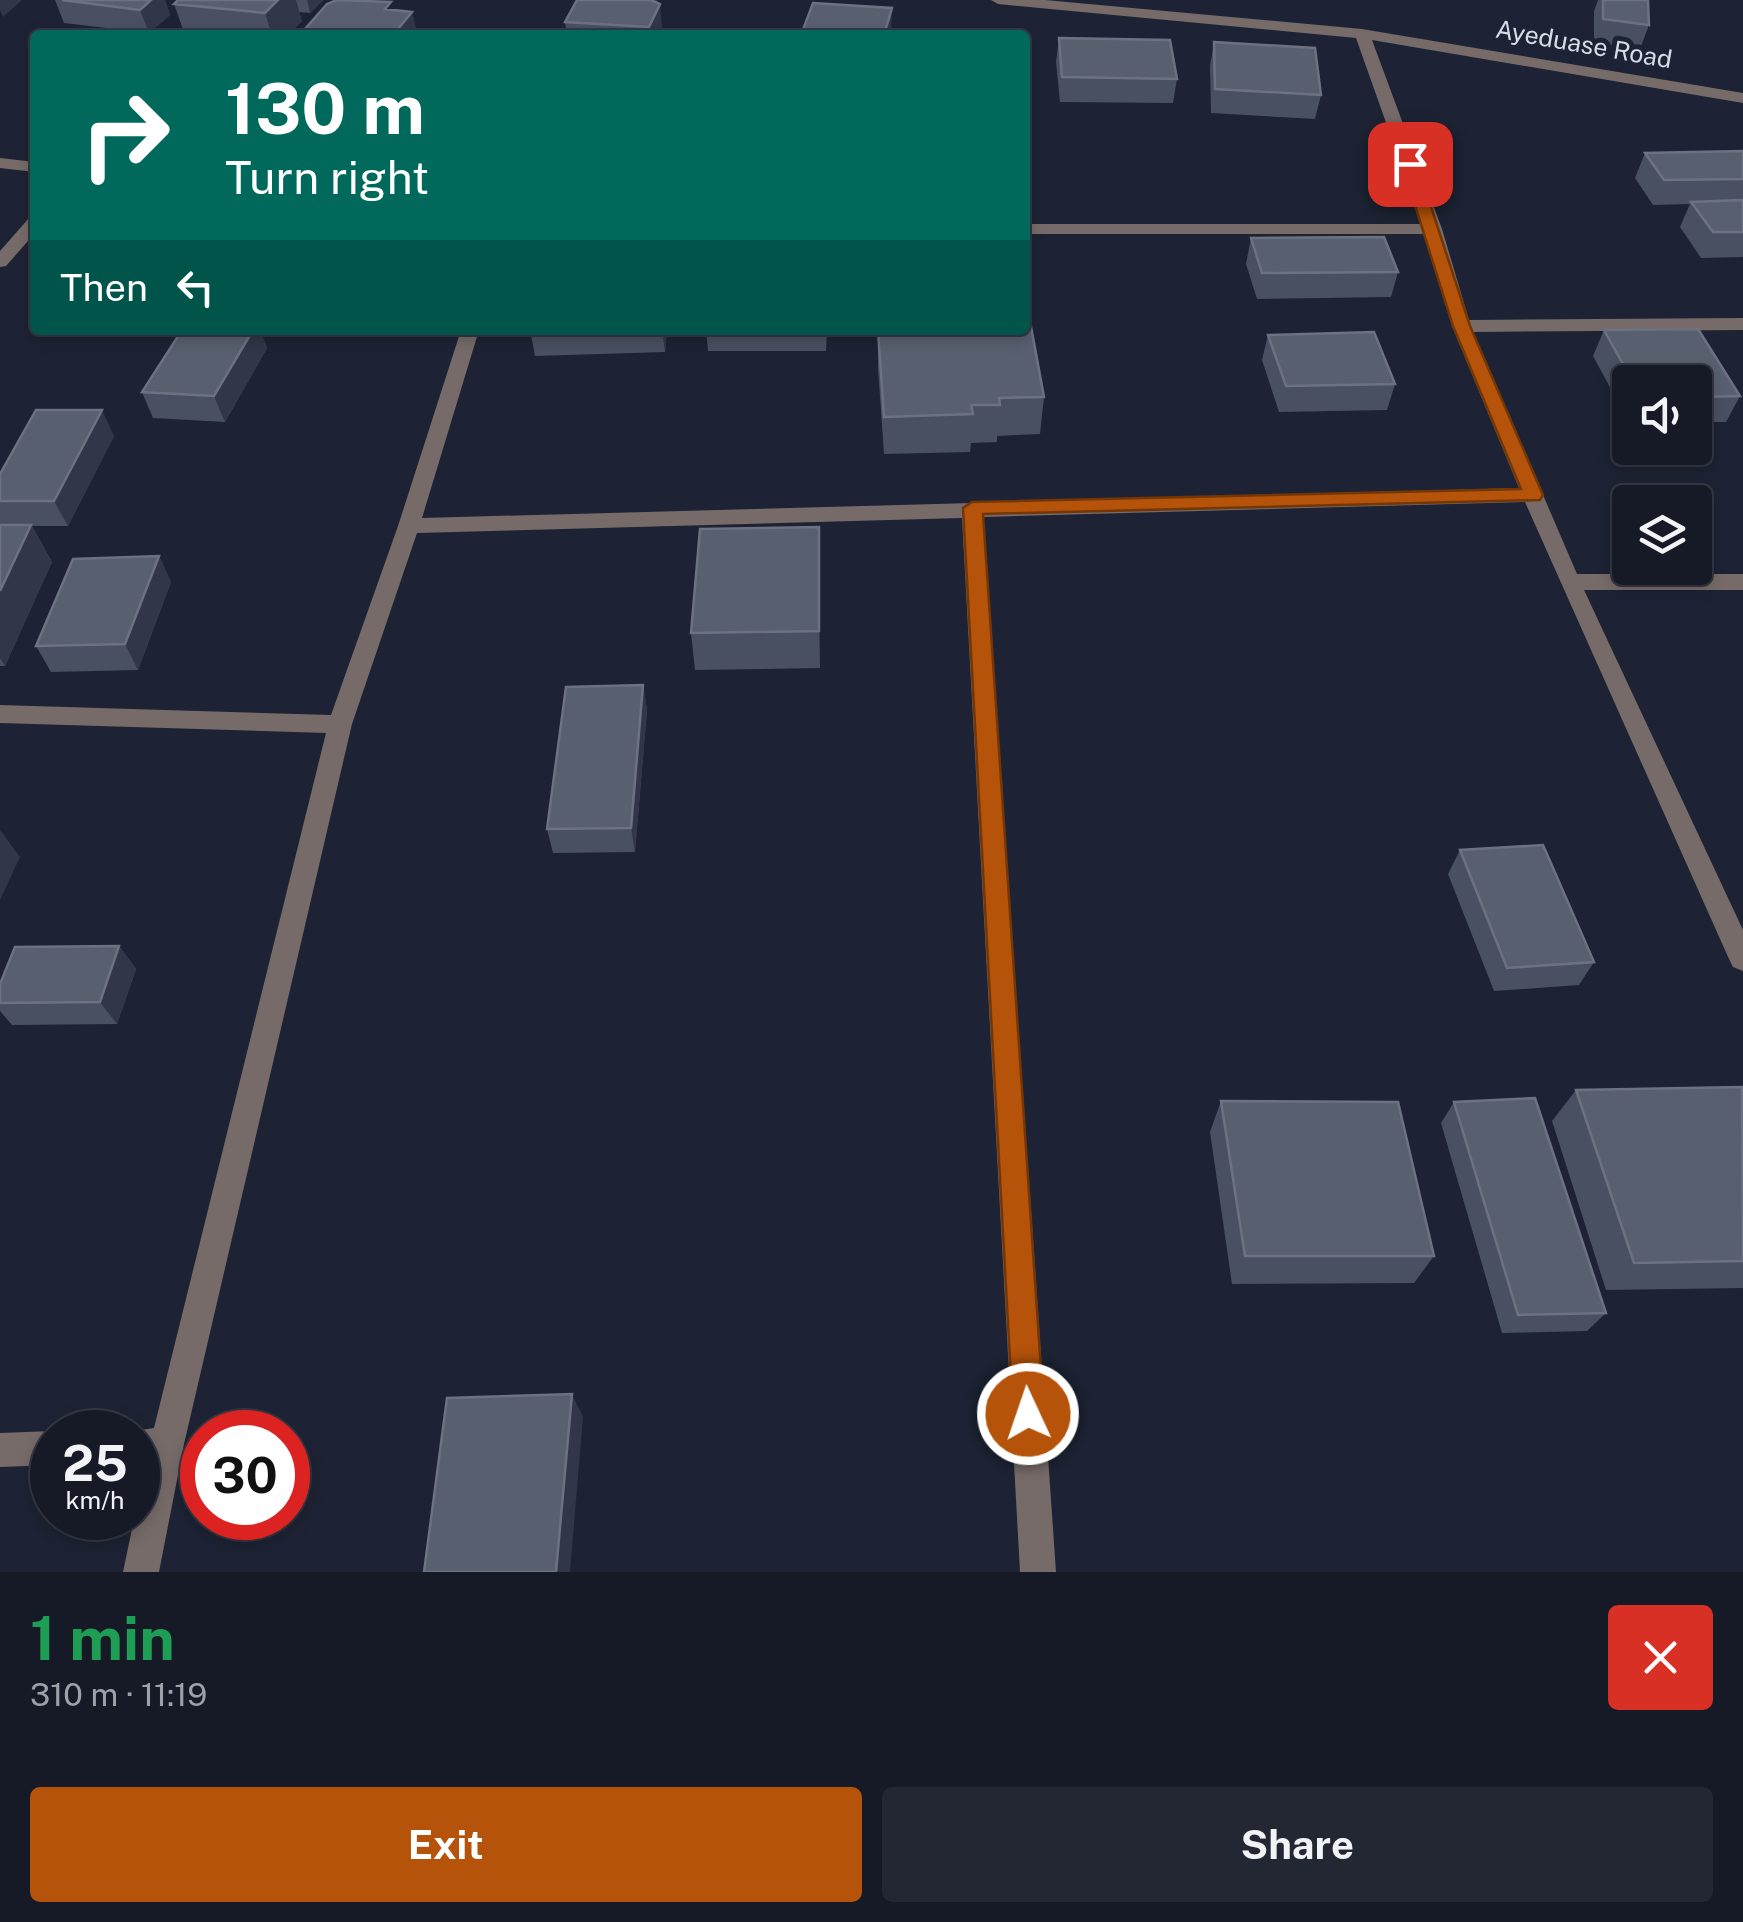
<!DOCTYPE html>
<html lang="en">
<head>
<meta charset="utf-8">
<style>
  body { margin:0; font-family:"Public Sans",sans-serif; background:#232733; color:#f1f3f6; height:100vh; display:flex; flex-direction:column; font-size:38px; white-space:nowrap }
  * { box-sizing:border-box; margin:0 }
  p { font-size:32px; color:#9ea1a7 }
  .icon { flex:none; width:55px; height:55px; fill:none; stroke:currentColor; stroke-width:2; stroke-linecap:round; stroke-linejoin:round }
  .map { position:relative; height:1572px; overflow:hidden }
  .sheet { display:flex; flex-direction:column; background:#161a27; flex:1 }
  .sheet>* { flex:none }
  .top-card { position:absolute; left:30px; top:30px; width:1000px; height:305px; border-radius:10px; box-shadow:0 5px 15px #0003,0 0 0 2px #353844; background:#00695c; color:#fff; overflow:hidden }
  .tools { position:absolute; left:1612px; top:365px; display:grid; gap:20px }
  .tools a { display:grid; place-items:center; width:100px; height:100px; border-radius:10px; background:#161a27; box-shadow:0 5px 15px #0003,0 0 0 2px #353844; font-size:50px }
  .speed { position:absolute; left:30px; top:1410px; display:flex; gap:20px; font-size:50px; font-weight:700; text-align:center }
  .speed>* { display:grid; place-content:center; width:130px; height:130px; border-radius:50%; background:#161a27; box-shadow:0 5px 15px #0003,0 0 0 2px #353844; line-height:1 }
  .speed small { font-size:25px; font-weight:400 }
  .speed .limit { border:15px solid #d22; background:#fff; color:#111 }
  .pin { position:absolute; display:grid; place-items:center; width:85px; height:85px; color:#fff; margin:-42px; border-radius:20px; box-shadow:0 5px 15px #0006 }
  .me { position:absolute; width:110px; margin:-55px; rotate:357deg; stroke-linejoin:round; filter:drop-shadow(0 0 8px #0008) }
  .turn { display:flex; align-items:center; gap:35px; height:210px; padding:0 30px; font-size:45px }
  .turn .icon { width:130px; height:130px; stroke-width:2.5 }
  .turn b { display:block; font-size:70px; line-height:85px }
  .then { display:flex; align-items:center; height:95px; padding:0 30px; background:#0003; gap:20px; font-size:38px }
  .round { display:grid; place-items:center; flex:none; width:105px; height:105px; border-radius:10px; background:#232733 }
  .overview { display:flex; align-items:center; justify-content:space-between; height:170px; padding:0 30px }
  h1 { font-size:60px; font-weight:700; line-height:75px; color:#1e9e55 }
  .button { display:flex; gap:20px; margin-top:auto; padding:20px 30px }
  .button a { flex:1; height:115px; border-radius:10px; background:#b45309; color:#fff; font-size:40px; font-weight:700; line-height:115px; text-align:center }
  .button a+a { background:#232733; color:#f1f3f6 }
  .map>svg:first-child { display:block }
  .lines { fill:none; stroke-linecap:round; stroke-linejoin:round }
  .minor { fill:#766b68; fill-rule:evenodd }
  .wall { fill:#495061 }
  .shaded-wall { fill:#313749 }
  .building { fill:#585f6f; stroke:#6c7282; stroke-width:2.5 }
  .route { fill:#b45309; stroke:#753606; stroke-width:2.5 }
  .labels { text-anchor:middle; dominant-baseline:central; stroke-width:10; stroke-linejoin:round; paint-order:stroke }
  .far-street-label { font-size:25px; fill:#d7dce7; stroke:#1d2334 }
</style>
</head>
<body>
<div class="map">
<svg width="1743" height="1572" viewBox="0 0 1743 1572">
  <rect width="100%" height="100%" fill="#1d2334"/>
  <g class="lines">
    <path class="minor" d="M991,0h54l317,29 381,64v10l-371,-63 70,189 27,91 274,-2v12l-270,2 104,242h166v16h-159l159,340v41l-10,-4 -4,-8 -204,-457 -542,15 73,1055h-36l-58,-1054 -545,15 -65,191 -168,720 -25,128h-36l23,-110h-8v-30h-11l27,-4 172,-695 -326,-10v-18l331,10 67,-189 63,-196h18l-57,188 1097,-30 -67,-162 -26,-92h-401v-10h397l-66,-186 -358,-34z
      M0,158l35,4v10l-35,-4z
      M35,217v16l-29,33 -6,1v-16l29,-33z
      M52,1431l3,1 -3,33 -52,2v-34z"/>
  </g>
  <path class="wall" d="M55,0h110l5,15 -21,18 -85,-10z
    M178,0h145l-13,13 -11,-1 3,9 -14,14h-103l-11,-31z
    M577,0h80l5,28 -3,7h-92l-2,-13z
    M1598,0h50l1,25 -9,24 -46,-6v-32z
    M393,10l25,25h-112l-1,-6z
    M1059,38l118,41 -4,24 -113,-1 -4,-40z
    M1214,42l107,53 -6,24 -104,-6 -1,-47z
    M1743,151v106l-42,1 -21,-31 10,-23 -37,1 -18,-27 10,-25z
    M1251,238l147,34 -7,25 -134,2 -11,-35z
    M182,330h78l7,18 -42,74 -72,-4 -11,-26z
    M530,330h137l-2,22 -130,4z
    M706,330h121l-1,21h-118z
    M1604,330l136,66 -14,26h-31v-40h-65v42l-37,-68z
    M878,331l166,66 -4,37 -43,2v6l-26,1 -1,9 -86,2 -6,-86z
    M1268,335l127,49 -8,26 -108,2 -17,-52z
    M114,436l-46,90h-36l20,36 -47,104h-5v-192z
    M159,556l12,26 -33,88 -87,2 -15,-26z
    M820,565v103l-125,2 -4,-37z
    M643,685l4,25 -12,142 -82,1 -6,-24z
    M1460,850l134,112 -15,23 -85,6 -46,-117z
    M119,946l17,23 -19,55 -105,1 -12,-14v-27z
    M1576,1090h167v198l-137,2 -54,-169z
    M1221,1101l213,155 -20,27 -182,1 -22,-152z
    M1454,1102l152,211 -19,18 -85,2 -61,-210z"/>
  <path class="shaded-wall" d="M0,0h22l-19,17 -3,-7z
    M151,0h14l5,15 -21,18 -9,-23z
    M278,0h18l6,21 -14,14h-16l-7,-22z
    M307,0h16l-13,13z
    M650,0h7l1,8 2,-4 2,24 -3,7h-9z
    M892,8l-1,27h-7z
    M412,12l6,23h-25z
    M253,330h7l7,18 -42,74 -11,-26z
    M662,330h5l-2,22z
    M102,410l12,26 -46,90 -14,-25z
    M31,525l21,37 -47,104 -5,-8v-67z
    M819,527l1,38v103l-1,-37z
    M159,556l12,26 -33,88 -13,-26z
    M643,685l4,25 -12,142 -4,-24z
    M0,830l20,27 -20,43z
    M119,946l17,23 -19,55 -17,-22z
    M572,1394l11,23 -13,155h-14z"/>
  <path class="building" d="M62,0h89l-11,10z
    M178,0h100l-13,13 -91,-9z
    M337,0l54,2 -6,7 27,3 -19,23h-23l-65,-6 22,-25z
    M577,0h74l9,4 -11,23 -84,-5z
    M1603,0h45l1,25 -46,-6z
    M813,3l79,5 -8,27h-83z
    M1059,38l111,2 7,39 -115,-2z
    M1214,42l101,6 6,47 -106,-6z
    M1743,151v28l-79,1 -19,-27z
    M1743,200v32h-30l-22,-30z
    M1384,237l14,35 -136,1 -11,-35z
    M1030,321l14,76 -45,1 1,7h-29l2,9 -89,3 -6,-86 147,-1v-8z
    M1698,329l42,67 -45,1v-15h-62l-29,-52z
    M182,330h71l-39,66 -72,-4z
    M1374,332l21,52 -109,2 -18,-51z
    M36,410h66l-48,91h-54v-27z
    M0,525h31l-31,66z
    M819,527v104l-128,2 9,-104z
    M159,556l-34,88 -89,2 37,-87z
    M643,685l-12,143 -84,1 19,-142z
    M1543,845l51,117 -87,6 -47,-118z
    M119,946l-19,56 -100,1v-19l15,-37z
    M1742,1087l1,174 -109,2 -58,-173z
    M1535,1098l71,215 -88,2 -64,-213z
    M1221,1101l177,1 36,154h-189z
    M572,1394l-16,178h-132l23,-174z"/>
  <path class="route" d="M1410,159l7,5 53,162 73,169 -3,5 -557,14 61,900 -5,11 -11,5 -10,-5 -5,-11 -50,-906 9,-6 549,-13 -68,-163 -51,-162z"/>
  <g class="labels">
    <g class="far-street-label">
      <text transform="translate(1584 44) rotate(10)">Ayeduase Road</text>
    </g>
  </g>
</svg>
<div class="tools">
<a><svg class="icon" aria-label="sound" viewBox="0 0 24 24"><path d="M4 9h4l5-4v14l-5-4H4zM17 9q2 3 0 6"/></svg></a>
<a><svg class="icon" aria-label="layers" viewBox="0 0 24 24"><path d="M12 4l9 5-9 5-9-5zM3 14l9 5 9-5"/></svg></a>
</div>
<div class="speed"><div>25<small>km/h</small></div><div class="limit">30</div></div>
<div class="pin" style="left:1410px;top:164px;background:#d93025"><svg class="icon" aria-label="arrive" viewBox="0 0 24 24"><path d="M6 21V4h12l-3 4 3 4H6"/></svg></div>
<svg class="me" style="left:1028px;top:1414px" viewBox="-20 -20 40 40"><circle r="17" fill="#b45309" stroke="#fff" stroke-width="3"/><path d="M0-11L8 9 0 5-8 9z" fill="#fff"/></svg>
<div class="top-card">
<div class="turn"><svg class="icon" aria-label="right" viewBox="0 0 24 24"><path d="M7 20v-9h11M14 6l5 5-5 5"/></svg><div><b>130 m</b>Turn right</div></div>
<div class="then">Then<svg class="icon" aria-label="left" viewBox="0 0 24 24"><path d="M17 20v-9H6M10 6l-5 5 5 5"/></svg></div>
</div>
</div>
<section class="sheet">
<div class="overview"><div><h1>1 min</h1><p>310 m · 11:19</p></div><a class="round" style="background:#d93025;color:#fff"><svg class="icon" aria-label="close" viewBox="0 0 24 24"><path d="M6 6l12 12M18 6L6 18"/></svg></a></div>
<div class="button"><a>Exit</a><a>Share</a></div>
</section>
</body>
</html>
